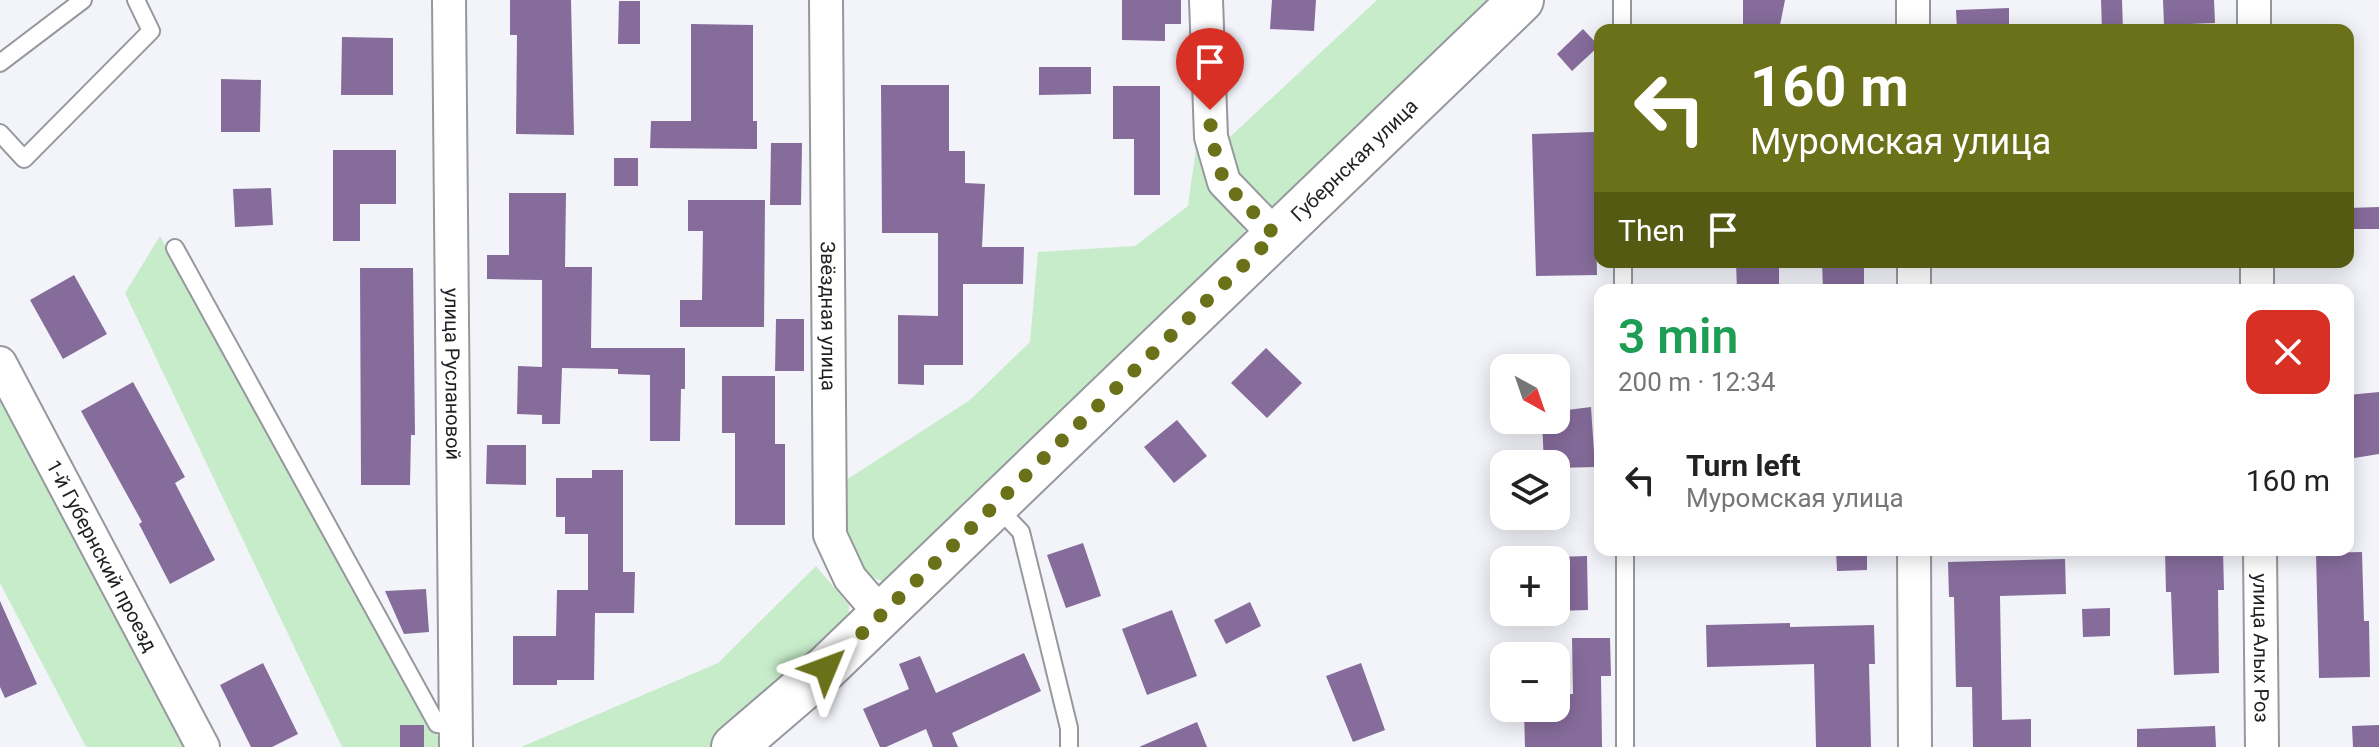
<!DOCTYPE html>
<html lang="en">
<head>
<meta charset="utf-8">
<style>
  body { margin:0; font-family:Roboto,sans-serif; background:#f6f6f6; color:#222; height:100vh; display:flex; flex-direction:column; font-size:30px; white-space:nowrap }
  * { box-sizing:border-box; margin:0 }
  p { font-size:26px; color:#767676 }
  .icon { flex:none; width:44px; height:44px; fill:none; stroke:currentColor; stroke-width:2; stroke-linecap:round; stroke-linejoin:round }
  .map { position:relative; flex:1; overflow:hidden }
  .side { position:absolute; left:1594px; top:284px; width:760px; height:272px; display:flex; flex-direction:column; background:#fff; border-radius:16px; box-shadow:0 4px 20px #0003 }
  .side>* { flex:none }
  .hud { position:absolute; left:1594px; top:24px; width:760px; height:244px; border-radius:16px; box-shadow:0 4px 20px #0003; background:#6b7118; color:#fff; overflow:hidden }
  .needle { width:52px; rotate:140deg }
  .buttons { position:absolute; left:1490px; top:354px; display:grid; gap:16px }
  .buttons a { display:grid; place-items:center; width:80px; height:80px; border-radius:16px; background:#fff; box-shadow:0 4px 20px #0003; font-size:40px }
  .pin { position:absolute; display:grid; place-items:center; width:68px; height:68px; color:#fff; margin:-82px -34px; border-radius:50% 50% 50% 0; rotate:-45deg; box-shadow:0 0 8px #0007 }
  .pin .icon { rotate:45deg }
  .me { position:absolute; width:88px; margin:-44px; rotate:46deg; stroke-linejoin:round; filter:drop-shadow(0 0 6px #0008) }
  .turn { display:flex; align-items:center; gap:28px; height:168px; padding:0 24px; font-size:36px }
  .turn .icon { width:104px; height:104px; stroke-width:2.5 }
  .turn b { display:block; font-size:56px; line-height:68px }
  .then { display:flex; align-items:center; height:76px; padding:0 24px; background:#0003; gap:16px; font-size:30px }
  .round { display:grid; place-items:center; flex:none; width:84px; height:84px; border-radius:16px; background:#f6f6f6 }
  .head { display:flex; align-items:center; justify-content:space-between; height:136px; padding:0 24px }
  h1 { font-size:48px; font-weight:600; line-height:60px; color:#1e9e55 }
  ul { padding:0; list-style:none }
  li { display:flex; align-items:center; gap:24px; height:120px; padding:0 24px }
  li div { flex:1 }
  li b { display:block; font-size:30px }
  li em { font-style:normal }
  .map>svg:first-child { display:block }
  .green { fill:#c7ecca }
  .building { fill:#866c9b }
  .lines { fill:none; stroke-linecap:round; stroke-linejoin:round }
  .lane-casing { stroke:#97989e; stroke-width:20 }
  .street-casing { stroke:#97989e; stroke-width:36 }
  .secondary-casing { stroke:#97989e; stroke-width:48 }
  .lane { stroke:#fff; stroke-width:16 }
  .street { stroke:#fff; stroke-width:32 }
  .secondary { stroke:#fff; stroke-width:44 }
  .route { stroke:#6b7118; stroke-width:14; stroke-dasharray:0 25.2 }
  .labels { text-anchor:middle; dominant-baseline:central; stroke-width:6; stroke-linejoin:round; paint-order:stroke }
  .street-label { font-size:20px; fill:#1f2022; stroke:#f2f4fa }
</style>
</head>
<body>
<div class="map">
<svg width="2379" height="747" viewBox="0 0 2379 747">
  <rect width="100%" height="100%" fill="#f2f4fa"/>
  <path class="green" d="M1377,0h118l-218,209 -8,1 -35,-35 -13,-41 10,2z
    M1197,141l48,91 -3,15 -354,336c-48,-13 -45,-60 -45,-101l127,-82 60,-58 8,-90 97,-6 53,-40z
    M160,236l246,447 38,64h-102l-217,-454z
    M0,383l191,364h-105l-86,-164z
    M816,566l33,39 -1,21 -112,102 -25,19h-190l197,-84z"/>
  <path class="building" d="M510,0h61l3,135 -58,-1 1,-99h-7z
    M1122,0h59v24h-16v17l-43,-1z
    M1272,0h44l-2,31 -44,-2z
    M1743,0h42l-6,30h-36z
    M2101,0h21l1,30h-21z
    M2163,0h51l1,23 -51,2z
    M619,1h21v43h-22z
    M2009,8v22h-52l-1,-20z
    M691,24l62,1v96h4v28l-107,-1 1,-27h40z
    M1583,29l16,17 -27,25 -15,-17z
    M342,37l51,1v57h-52z
    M1039,67h52v27l-52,1z
    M221,79l40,1 -1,52h-39z
    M881,85h68v66h16v32l20,1 -3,63h42l-1,37h-60v81h-39v20l-26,-1v-69l40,1v-83h-56z
    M1113,86h47v109h-26v-56h-21z
    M1594,132l3,143 -61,1 -4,-142z
    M771,143h31l-1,62h-31z
    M333,150h63v54h-36v37h-27z
    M614,158h24v28h-24z
    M271,188l2,37 -38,2 -2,-38z
    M509,193h57l-1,74h27l-1,81h94v41h-4l-1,52h-30v-66l-32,-1v-5l-56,-1 -2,56h-18v-9l-25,-1 1,-48 24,1v-87l-55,-1v-24h22z
    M688,200h77l-1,127h-84v-27h22l1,-69h-15z
    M2379,207v22h-31v-21z
    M1736,262h43v28h-42z
    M1822,262h42v28h-41z
    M360,268h53l2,167h-4l-1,50h-49z
    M74,275l33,59 -44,25 -33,-59z
    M776,319h28v52h-29z
    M1266,348l36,35 -35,35 -36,-35z
    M722,376h53v68h10v81h-50v-92h-13z
    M133,382l52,95 -10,6 40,77 -45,24 -31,-60 3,-2 -61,-111z
    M2379,392v62l-31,5v-64z
    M1591,407l4,60 -39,1v-4h-12l-2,-44h14v-4l6,-1 5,-5z
    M1177,420l30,36 -33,27 -30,-36z
    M487,445h39v40l-40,-1z
    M592,470h31v102h12l-1,41h-39l-1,67h-37v5h-44v-49h43l1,-46h31v-56h-23v-17h-9v-39h36z
    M1083,543l18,53 -35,12 -19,-53z
    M1836,550h31v20l-30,1z
    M2165,550h58l1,40h-6l1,83 -45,2 -3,-83h-5z
    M2362,552l2,69h5l1,56 -51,1 -3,-125z
    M1587,556l1,54 -32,1v-54z
    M2065,559l1,35 -66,2 2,124 29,-1v28h-58l-1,-60h-16l-2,-90h-5l-1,-35z
    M426,589l3,43 -25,2 -19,-43z
    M0,601l37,83 -32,14 -5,-11z
    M1250,602l11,24 -35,18 -12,-24z
    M2110,608v28l-27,1 -1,-28z
    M1172,610l25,66 -50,19 -25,-66z
    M1790,623v4l84,-2 1,39h-6l2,83h-55l-2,-83 -107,3 -1,-42z
    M1572,638h38l1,38h-10l1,71h-77l-1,-36 32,-3v-13l17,-1z
    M1024,653l17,38 -89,42 6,14h-25l-7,-18 -40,18h-6l-17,-38 46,-20 -10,-25 21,-8 16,37z
    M263,663l35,71 -26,13h-21l-31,-62z
    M1361,663l24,67 -32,12 -27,-66z
    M1197,722l10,25h-68z
    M400,725h24v22h-24z
    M2379,725v22h-26l-1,-21z
    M2215,726l1,21h-79v-18z"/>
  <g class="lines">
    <g class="lane-casing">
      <path id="lane" d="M1622,0v30
        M0,63l83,-63
        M0,133l24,26 127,-128 -15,-31
        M175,248l262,476 19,2
        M1623,262v28
        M998,508l23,24 48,196v19
        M1625,550v197"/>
    </g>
    <g class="street-casing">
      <g id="street">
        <path id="s1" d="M449,0l7,747"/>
        <path id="s2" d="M826,0l4,535 20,43 31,36"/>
        <path d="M1206,0l5,137 13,45 51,53"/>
        <path d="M1913,0v30"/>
        <path d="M2254,0v30"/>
        <path d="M1914,262v28"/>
        <path d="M2257,262v28"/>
        <path id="s3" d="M0,363l203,384"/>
        <path d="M1914,550l1,197"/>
        <path id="s4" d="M2260,550l2,197"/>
      </g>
    </g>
    <g class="secondary-casing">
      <g id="secondary">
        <path id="s5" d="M734,747l92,-79 695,-668"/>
      </g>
    </g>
    <use href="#lane" class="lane"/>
    <use href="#street" class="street"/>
    <use href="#secondary" class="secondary"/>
  </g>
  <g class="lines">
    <path class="route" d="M826,668l449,-433 -51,-53 -13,-45 -1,-27"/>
  </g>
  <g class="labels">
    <g class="street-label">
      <text stroke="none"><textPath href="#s5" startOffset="854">Губернская улица</textPath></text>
      <text stroke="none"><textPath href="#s2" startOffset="316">Звёздная улица</textPath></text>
      <text stroke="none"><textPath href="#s1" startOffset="374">улица Руслановой</textPath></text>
      <text stroke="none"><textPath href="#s3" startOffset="218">1-й Губернский проезд</textPath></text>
      <text stroke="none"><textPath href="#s4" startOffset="98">улица Алых Роз</textPath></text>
    </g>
  </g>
</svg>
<div class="buttons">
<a><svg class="needle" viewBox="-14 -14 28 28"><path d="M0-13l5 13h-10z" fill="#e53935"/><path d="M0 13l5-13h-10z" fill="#767676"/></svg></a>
<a><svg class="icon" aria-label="layers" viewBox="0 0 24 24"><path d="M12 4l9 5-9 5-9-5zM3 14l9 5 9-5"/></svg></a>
<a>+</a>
<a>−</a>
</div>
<div class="pin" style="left:1210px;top:110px;background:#d93025"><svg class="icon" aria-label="arrive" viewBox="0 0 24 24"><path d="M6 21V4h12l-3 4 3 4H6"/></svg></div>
<svg class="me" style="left:826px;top:668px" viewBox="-20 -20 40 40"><path d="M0-17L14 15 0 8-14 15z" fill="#6b7118" stroke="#fff" stroke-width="4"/></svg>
<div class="hud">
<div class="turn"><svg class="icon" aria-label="left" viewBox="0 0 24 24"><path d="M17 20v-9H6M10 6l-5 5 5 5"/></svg><div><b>160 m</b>Муромская улица</div></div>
<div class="then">Then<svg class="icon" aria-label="arrive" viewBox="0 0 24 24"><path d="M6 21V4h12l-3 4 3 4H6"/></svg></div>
</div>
<section class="side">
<div class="head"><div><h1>3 min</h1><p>200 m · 12:34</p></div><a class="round" style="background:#d93025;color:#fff"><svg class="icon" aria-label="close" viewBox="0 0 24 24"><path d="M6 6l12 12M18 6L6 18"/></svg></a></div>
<ul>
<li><svg class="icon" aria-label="left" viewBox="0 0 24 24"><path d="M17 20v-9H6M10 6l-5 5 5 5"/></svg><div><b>Turn left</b><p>Муромская улица</p></div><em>160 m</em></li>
</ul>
</section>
</div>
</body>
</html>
